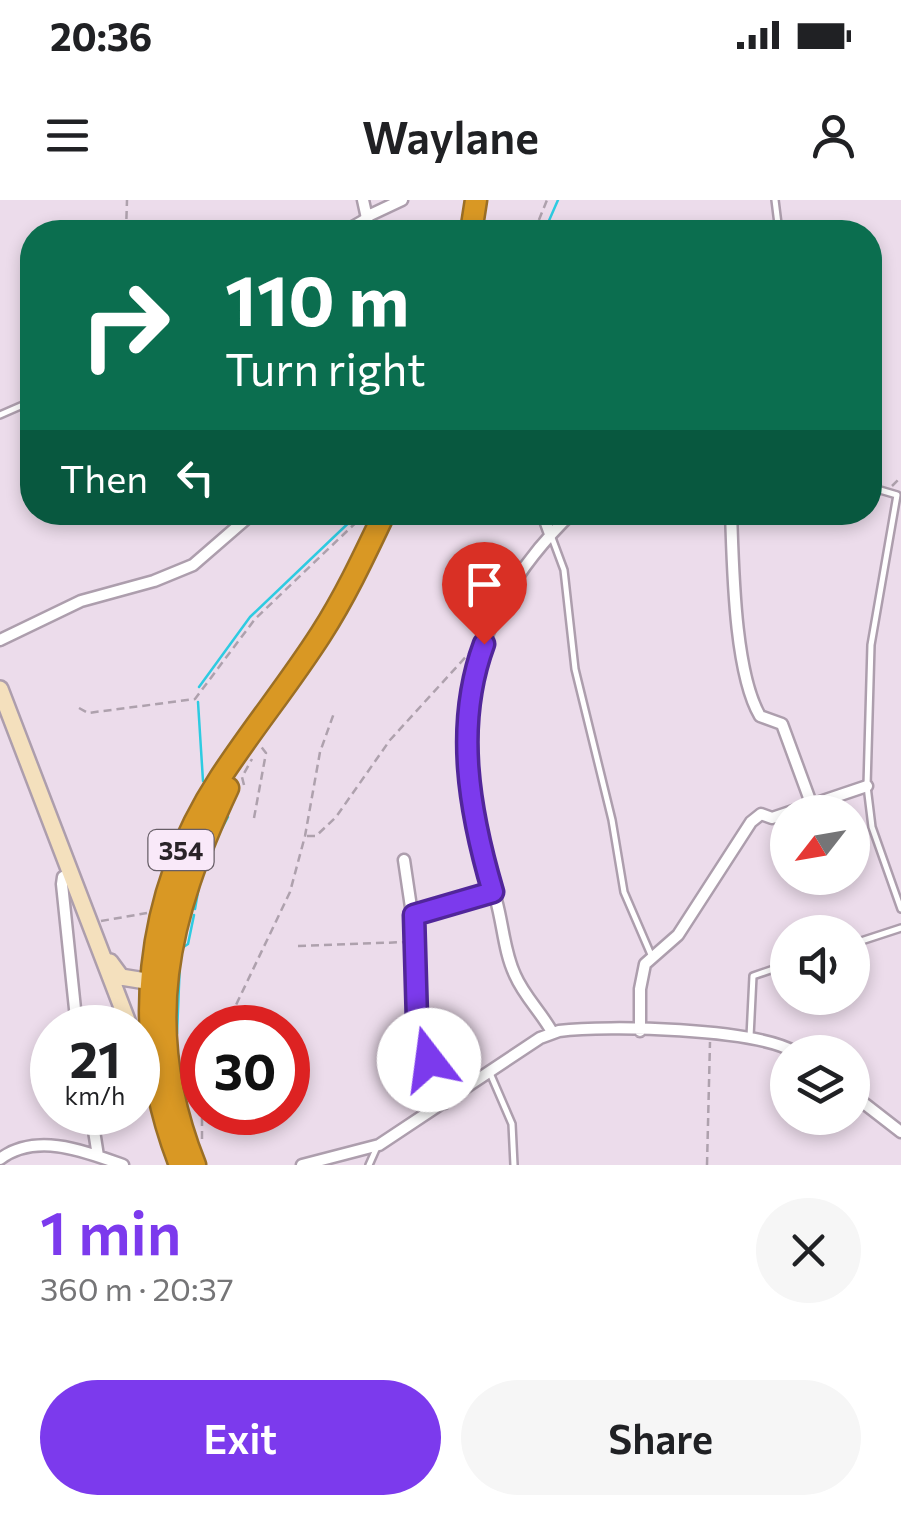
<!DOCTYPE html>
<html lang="en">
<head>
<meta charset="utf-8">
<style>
  body { margin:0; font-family:Commissioner,sans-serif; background:#f6f6f6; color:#202124; height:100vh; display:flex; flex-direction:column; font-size:38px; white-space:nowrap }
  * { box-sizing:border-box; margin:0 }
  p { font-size:32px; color:#757577 }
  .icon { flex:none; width:55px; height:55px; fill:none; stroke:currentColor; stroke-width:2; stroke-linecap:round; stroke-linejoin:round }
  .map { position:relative; height:965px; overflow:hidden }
  .panel { display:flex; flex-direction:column; background:#fff; flex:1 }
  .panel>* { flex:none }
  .top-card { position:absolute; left:20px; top:20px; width:862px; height:305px; border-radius:40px; box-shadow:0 5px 15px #0003; background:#0b6e4f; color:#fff; overflow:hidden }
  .needle { width:65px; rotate:239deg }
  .buttons { position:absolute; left:770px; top:595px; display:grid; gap:20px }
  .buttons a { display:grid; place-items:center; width:100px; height:100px; border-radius:50%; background:#fff; box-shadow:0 5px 15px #0003; font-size:50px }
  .speed { position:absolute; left:30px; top:805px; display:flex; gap:20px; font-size:50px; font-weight:700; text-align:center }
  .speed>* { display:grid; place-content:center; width:130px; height:130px; border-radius:50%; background:#fff; box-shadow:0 5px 15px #0003; line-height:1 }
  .speed small { font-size:25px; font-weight:400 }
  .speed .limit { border:15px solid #d22; background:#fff; color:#111 }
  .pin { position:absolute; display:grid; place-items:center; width:85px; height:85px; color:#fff; margin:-102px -42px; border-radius:50% 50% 50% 0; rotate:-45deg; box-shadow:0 0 10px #0007 }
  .pin .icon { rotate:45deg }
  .me { position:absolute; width:110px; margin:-55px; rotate:345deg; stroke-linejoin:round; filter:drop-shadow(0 0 8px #0008) }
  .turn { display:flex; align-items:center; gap:35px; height:210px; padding:0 40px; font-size:45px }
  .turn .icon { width:130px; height:130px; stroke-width:2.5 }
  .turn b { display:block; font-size:70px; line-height:85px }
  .then { display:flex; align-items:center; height:95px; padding:0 40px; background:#0003; gap:20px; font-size:38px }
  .round { display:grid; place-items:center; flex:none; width:105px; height:105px; border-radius:52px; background:#f6f6f6 }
  .overview { display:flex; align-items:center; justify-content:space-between; height:170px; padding:0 40px }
  h1 { font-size:60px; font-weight:600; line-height:75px; color:#7c3aed }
  .cta { display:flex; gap:20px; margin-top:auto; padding:20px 40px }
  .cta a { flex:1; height:115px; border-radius:60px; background:#7c3aed; color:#fff; font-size:40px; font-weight:600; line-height:115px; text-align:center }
  .cta a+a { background:#f6f6f6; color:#202124 }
  .status { display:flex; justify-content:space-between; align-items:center; height:70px; padding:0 50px; background:#fff; direction:ltr }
  .status svg { height:28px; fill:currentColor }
  header { display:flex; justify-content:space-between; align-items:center; height:130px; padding:0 40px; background:#fff; font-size:45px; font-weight:600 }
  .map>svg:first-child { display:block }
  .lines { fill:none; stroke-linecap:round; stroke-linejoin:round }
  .stream { stroke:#2ecbe1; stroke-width:2.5 }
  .lane-casing { stroke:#ad9ead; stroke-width:10 }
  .street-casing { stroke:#ad9ead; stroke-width:15 }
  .secondary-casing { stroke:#ad9ead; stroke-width:20 }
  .highway-casing { stroke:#9b6f25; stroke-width:25 }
  .path { stroke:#aea1ad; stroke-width:2.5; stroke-dasharray:8 5; stroke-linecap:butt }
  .lane { stroke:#fff; stroke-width:5 }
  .street { stroke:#fff; stroke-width:10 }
  .secondary { stroke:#f4e0bd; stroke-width:15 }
  .highway { stroke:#d99824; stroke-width:20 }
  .route-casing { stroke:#51269a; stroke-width:25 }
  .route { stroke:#7c3aed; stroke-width:18 }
  .labels { text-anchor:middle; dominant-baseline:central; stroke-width:8; stroke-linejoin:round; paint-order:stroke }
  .shield { fill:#f9e9f9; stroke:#675e67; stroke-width:2.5 }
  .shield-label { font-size:25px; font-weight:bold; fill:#292328 }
</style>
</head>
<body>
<div class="status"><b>20:36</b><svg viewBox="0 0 49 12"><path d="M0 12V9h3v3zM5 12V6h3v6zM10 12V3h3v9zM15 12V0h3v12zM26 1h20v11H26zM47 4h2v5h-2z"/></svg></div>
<header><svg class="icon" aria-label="menu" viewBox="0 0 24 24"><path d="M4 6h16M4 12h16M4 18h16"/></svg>Waylane<svg class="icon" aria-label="person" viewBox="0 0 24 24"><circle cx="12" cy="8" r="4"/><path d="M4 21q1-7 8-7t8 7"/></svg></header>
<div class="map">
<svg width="901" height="965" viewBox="0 0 901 965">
  <rect width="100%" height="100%" fill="#ecdceb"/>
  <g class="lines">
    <path class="stream" d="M544,32l14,-32
      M409,317l2,-5
      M199,487l51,-70 110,-105
      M198,502l5,79
      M215,641l13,-24
      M195,709l4,-23
      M182,748l6,-4 6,-29
      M177,834l3,-73"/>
    <g class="lane-casing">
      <path id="lane" d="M775,0l4,32
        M339,32l26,-15
        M0,215l32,-14
        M870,287l27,8 -26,150 -4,141 5,41 29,82
        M551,335l13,35 11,99 37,151 12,72 28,65
        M852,744l49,-16
        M750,837l3,-61 35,-12
        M490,873l22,51 2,41
        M369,965l8,-18"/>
    </g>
    <g class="street-casing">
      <path id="street" d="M363,0l7,32
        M368,16l34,-16
        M542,312l8,22
        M731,312c2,53 3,160 29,204l22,8 29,79
        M0,440l81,-39 73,-20 39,-16 61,-53
        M404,660l12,81 1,79 27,83
        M71,673l-8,4 -1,7 15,144
        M414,715l79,-23
        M640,831v-42l5,-25 33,-29 73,-113 10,-8 11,4 95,-32
        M552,832c-11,-20 -28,-36 -37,-57 -11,-23 -12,-51 -19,-75 -45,-152 -44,-272 77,-388
        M852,894l49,38
        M91,912l7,44
        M0,959c36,-27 84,-8 123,6
        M302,965l77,-20 161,-107 19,-7c50,-6 194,-3 236,21"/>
    </g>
    <g class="secondary-casing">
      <path id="secondary" d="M0,489l130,339
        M110,762l11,15 37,6
        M138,846l12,30"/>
    </g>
    <g class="highway-casing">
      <path id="highway" d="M471,32l5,-32
        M180,965c-51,-129 -36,-270 40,-387 32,-49 69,-94 101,-144 25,-39 44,-80 64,-122
        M195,965c-55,-138 -28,-247 33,-377"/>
    </g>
    <path class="path" d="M126,32l1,-32
      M534,32l13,-32
      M675,32l97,-4
      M892,286l9,-9
      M79,508l9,5 107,-14 60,-80 112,-107
      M244,585l-2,-8 10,-18
      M254,618l12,-65 -7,-9
      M307,636h9l20,-19 54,-77 82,-90
      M101,721l46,-8
      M298,746l108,-4
      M225,828l65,-136 15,-56 15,-84 14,-39
      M202,939v-55
      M707,965l3,-123"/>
    <use href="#lane" class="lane"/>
    <use href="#street" class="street"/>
    <use href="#secondary" class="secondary"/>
    <use href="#highway" class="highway"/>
  </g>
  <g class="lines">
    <g class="route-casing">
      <path id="route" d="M429,860l-12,-40 -3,-105 79,-23c-24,-81 -39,-167 -9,-248"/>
    </g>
    <use href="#route" class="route"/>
  </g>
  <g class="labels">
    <rect class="shield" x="148.5" y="630" width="65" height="40" rx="8"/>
    <g class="shield-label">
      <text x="181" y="650">354</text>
    </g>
  </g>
</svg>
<div class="buttons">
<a><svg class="needle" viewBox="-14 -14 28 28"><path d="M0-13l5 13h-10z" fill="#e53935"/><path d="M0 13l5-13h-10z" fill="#757577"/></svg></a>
<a><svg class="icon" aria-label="sound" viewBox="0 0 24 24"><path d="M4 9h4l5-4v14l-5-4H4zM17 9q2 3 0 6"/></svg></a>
<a><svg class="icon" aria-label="layers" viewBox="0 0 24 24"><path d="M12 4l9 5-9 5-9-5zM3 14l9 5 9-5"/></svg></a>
</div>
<div class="speed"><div>21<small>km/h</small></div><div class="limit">30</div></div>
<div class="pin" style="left:484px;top:444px;background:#d93025"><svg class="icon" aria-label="arrive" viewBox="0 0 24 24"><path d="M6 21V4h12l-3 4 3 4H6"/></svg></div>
<svg class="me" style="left:429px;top:860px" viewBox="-20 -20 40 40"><circle r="19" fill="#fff"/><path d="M0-13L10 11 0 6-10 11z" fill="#7c3aed"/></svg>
<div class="top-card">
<div class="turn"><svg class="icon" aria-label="right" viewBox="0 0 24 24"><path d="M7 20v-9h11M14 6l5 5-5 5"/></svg><div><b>110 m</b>Turn right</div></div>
<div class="then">Then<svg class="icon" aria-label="left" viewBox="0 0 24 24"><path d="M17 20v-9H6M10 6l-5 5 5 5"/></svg></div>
</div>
</div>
<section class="panel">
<div class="overview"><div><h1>1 min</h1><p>360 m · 20:37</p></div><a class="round"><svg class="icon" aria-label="close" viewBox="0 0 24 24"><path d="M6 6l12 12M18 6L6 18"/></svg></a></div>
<div class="cta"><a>Exit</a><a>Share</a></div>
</section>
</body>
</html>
